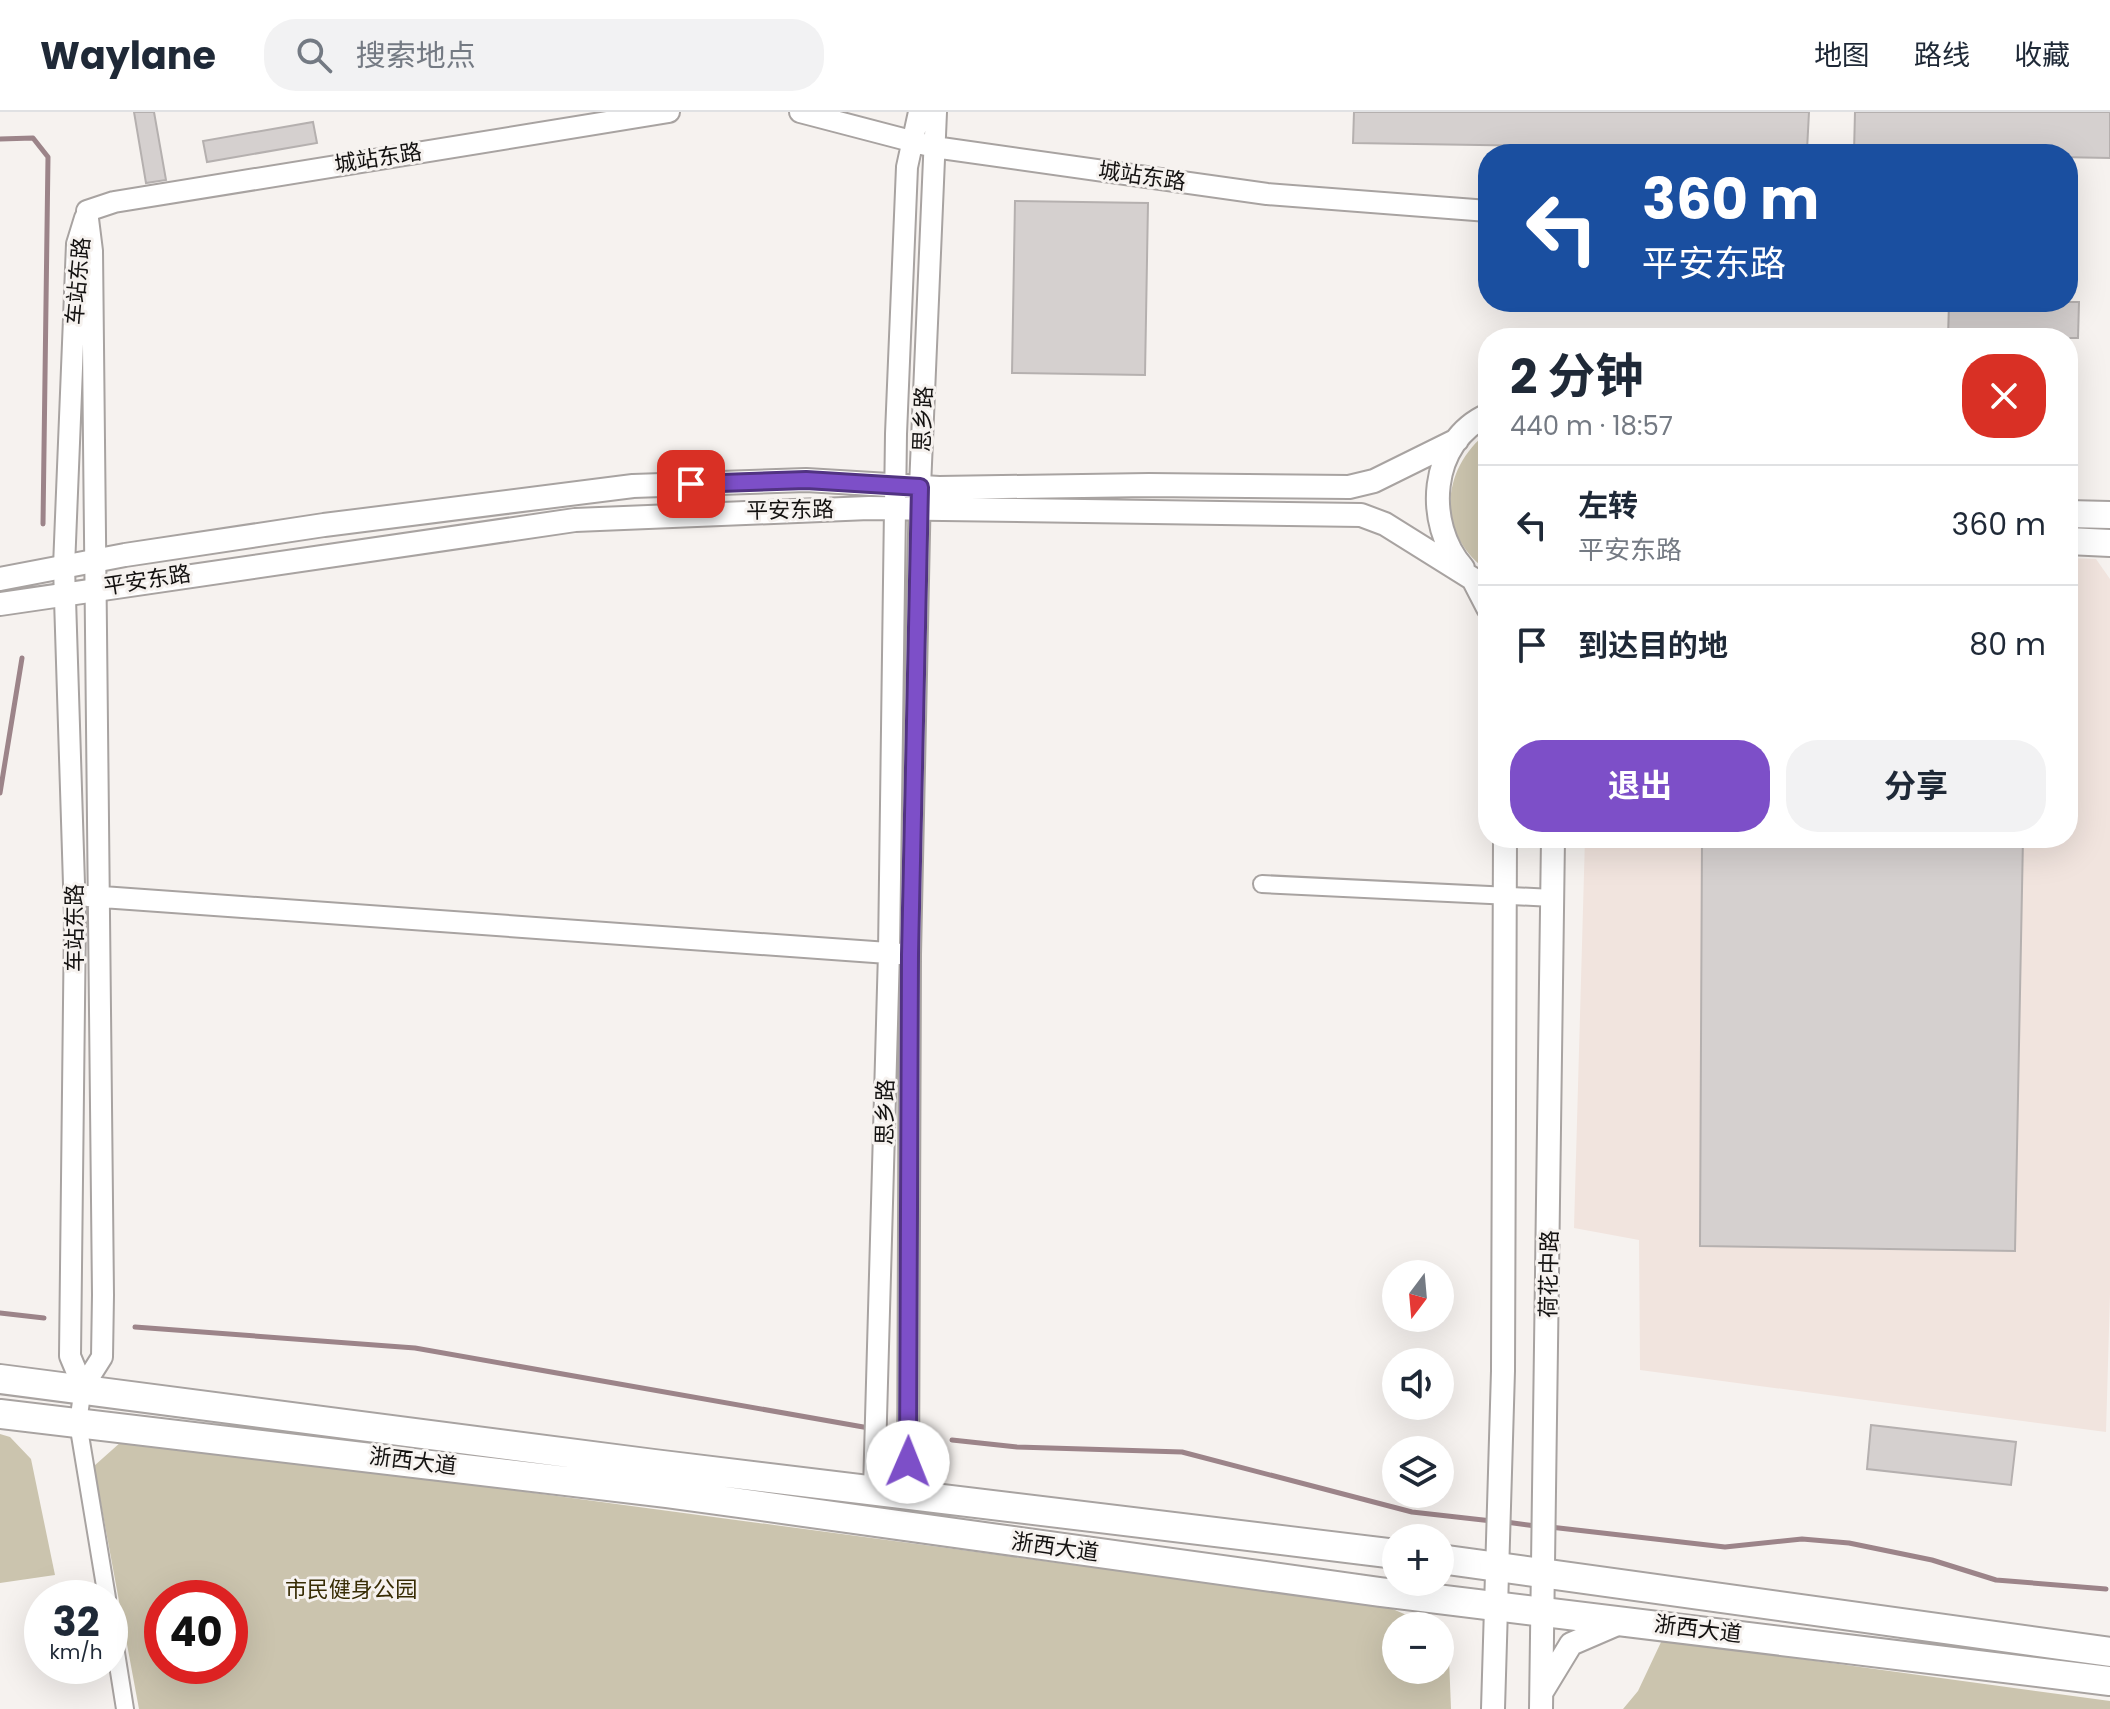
<!DOCTYPE html>
<html lang="zh">
<head>
<meta charset="utf-8">
<style>
  body { margin:0; font-family:Poppins,"Noto Sans SC",sans-serif; background:#f2f2f3; color:#1f2937; height:100vh; display:flex; flex-direction:column; font-size:30px; white-space:nowrap }
  * { box-sizing:border-box; margin:0 }
  p { font-size:26px; color:#747a83 }
  .icon { flex:none; width:44px; height:44px; fill:none; stroke:currentColor; stroke-width:2; stroke-linecap:round; stroke-linejoin:round }
  .map { position:relative; flex:1; overflow:hidden }
  .side { position:absolute; left:1478px; top:216px; width:600px; height:520px; display:flex; flex-direction:column; background:#fff; border-radius:32px; box-shadow:0 8px 32px #0002 }
  .side>* { flex:none }
  .banner { position:absolute; left:1478px; top:32px; width:600px; height:168px; border-radius:32px; box-shadow:0 8px 32px #0002; background:#1a4fa0; color:#fff; overflow:hidden }
  .needle { width:52px; rotate:196deg }
  .tools { position:absolute; left:1382px; top:1148px; display:grid; gap:16px }
  .tools a { display:grid; place-items:center; width:72px; height:72px; border-radius:50%; background:#fff; box-shadow:0 8px 32px #0002; font-size:40px }
  .speed { position:absolute; left:24px; top:1468px; display:flex; gap:16px; font-size:40px; font-weight:700; text-align:center }
  .speed>* { display:grid; place-content:center; width:104px; height:104px; border-radius:50%; background:#fff; box-shadow:0 8px 32px #0002; line-height:1 }
  .speed small { font-size:20px; font-weight:400 }
  .speed .limit { border:12px solid #d22; background:#fff; color:#111 }
  .pin { position:absolute; display:grid; place-items:center; width:68px; height:68px; color:#fff; margin:-34px; border-radius:16px; box-shadow:0 4px 12px #0006 }
  .me { position:absolute; width:88px; margin:-44px; rotate:1deg; stroke-linejoin:round; filter:drop-shadow(0 0 6px #0008) }
  .turn { display:flex; align-items:center; gap:28px; height:168px; padding:0 32px; font-size:36px }
  .turn .icon { width:104px; height:104px; stroke-width:2.5 }
  .turn b { display:block; font-size:56px; line-height:68px }
  .round { display:grid; place-items:center; flex:none; width:84px; height:84px; border-radius:32px; background:#f2f2f3 }
  .headline { display:flex; align-items:center; justify-content:space-between; height:136px; padding:0 32px }
  h1 { font-size:48px; font-weight:700; line-height:60px }
  .button { display:flex; gap:16px; margin-top:auto; padding:16px 32px }
  .button a { flex:1; height:92px; border-radius:32px; background:#7d4fc8; color:#fff; font-size:32px; font-weight:700; line-height:92px; text-align:center }
  .button a+a { background:#f2f2f3; color:#1f2937 }
  ul { padding:0; list-style:none }
  li { display:flex; align-items:center; gap:24px; height:120px; padding:0 32px; border-top:2px solid #e0e1e3 }
  li div { flex:1 }
  li b { display:block; font-size:30px }
  li em { font-style:normal }
  header { display:flex; align-items:center; gap:48px; box-sizing:border-box; height:112px; padding:0 40px; background:#fff; border-bottom:2px solid #e0e1e3 }
  header strong { font-size:38px }
  nav { display:flex; gap:44px; margin-inline-start:auto; font-size:28px }
  .search { width:560px; height:72px; background:#f2f2f3; display:flex; align-items:center; gap:20px; box-sizing:border-box; padding:0 28px; border-radius:32px; color:#747a83; font-size:30px }
  .map>svg:first-child { display:block }
  .built { fill:#f1e4de }
  .green { fill:#cbc4ae; fill-rule:evenodd }
  .lines { fill:none; stroke-linecap:round; stroke-linejoin:round }
  .stream { stroke:#9c8489; stroke-width:5 }
  .building { fill:#d5d0cf; stroke:#b5b0af; stroke-width:2 }
  .minor-casing { stroke:#a8a3a1; stroke-width:20 }
  .tertiary-casing { stroke:#a8a3a1; stroke-width:24 }
  .secondary-casing { stroke:#a8a3a1; stroke-width:26 }
  .primary-casing { stroke:#a8a3a1; stroke-width:30 }
  .trunk-casing { stroke:#a8a3a1; stroke-width:32 }
  .minor { stroke:#fff; stroke-width:16 }
  .tertiary { stroke:#fff; stroke-width:20 }
  .secondary { stroke:#fff; stroke-width:22 }
  .primary { stroke:#fff; stroke-width:26 }
  .trunk { stroke:#fff; stroke-width:28 }
  .route-casing { stroke:#513382; stroke-width:20 }
  .route { stroke:#7d4fc8; stroke-width:14 }
  .labels { text-anchor:middle; dominant-baseline:central; stroke-width:6; stroke-linejoin:round; paint-order:stroke }
  .street-label { font-size:22px; fill:#141211; stroke:#f6f2ef }
  .park-label { font-size:22px; fill:#372c04; stroke:#f6f2ef }
</style>
</head>
<body>
<header>
<strong>Waylane</strong>
<div class="search"><svg class="icon" aria-label="search" viewBox="0 0 24 24"><circle cx="10" cy="10" r="6"/><path d="M15 15l6 6"/></svg>搜索地点</div>
<nav><a>地图</a><a>路线</a><a>收藏</a></nav>
</header>
<div class="map">
<svg width="2110" height="1597" viewBox="0 0 2110 1597">
  <rect width="100%" height="100%" fill="#f6f2ef"/>
  <path class="built" d="M2068,446l28,1 14,20v715l-4,138 -466,-62 -1,-130 -65,-12 11,-390h483z"/>
  <path class="green" d="M1488,320v139c-52,-36 -48,-102 0,-139z
    M0,1322l10,3 21,22 24,116 -55,8z
    M121,1330l47,2 1220,163 44,19h-36v44h44v-41l8,4 3,76h-1312l-45,-243zM162,1486h68v68h-68z
    M1662,1528l448,61v8h-487l15,-18z"/>
  <g class="lines">
    <path class="stream" d="M0,27l33,-1 15,19 -5,367
      M0,681l22,-135
      M0,1201l44,5
      M135,1215l280,21 454,80
      M952,1328l65,7 165,5 230,60 80,9
      M1506,1410l30,4
      M1550,1415l175,20 77,-8 47,4 83,17 64,20 110,9"/>
  </g>
  <path class="building" d="M134,0h20l12,68 -20,3z
    M1354,0h455l-2,38 -454,-7z
    M1855,0h255v46l-256,-5z
    M313,10l4,21 -110,19 -4,-21z
    M1015,89l133,2 -3,172 -133,-2z
    M1949,190h130l-1,36h-130z
    M1702,726h321l-8,413 -315,-5z
    M1871,1313l145,17 -5,43 -144,-16z"/>
  <g class="lines">
    <g class="minor-casing">
      <path id="minor" d="M1262,772l291,14
        M83,1275l-5,36 29,175
        M110,1503l15,94"/>
    </g>
    <g class="tertiary-casing">
      <path id="tertiary" d="M800,0l134,35 333,47 221,17
        M87,99l27,-9 555,-90
        M88,784l814,58
        M83,1275l19,-30 1,-62 -11,-1044 -5,-40
        M83,1275l-13,-31 5,-440 -11,-349 13,-323 8,-26
        M874,1378l15,-538 7,-518 11,-267 12,-55
        M908,1382l2,-539 10,-468 16,-375"/>
    </g>
    <g class="secondary-casing">
      <path id="secondary" d="M1463,456c-39,-44 -34,-127 25,-153
        M0,467l125,-24 199,-30 309,-39 173,-6 133,8 210,-3 200,2 25,-6 83,-41
        M0,492l575,-84 294,-12 492,7 24,9 88,55 15,29
        M1543,1578l28,-46 51,-22
        M1493,1597l10,-338 2,-533
        M1541,1597l12,-871"/>
    </g>
    <g class="primary-casing">
      <path id="primary" d="M2068,402l42,1
        M2068,429l42,2"/>
    </g>
    <g class="trunk-casing">
      <path id="trunk" d="M0,1267l654,85 742,90
        M0,1302l667,79 713,99 730,89
        M1440,1447l670,93"/>
    </g>
    <use href="#minor" class="minor"/>
    <use href="#tertiary" class="tertiary"/>
    <use href="#secondary" class="secondary"/>
    <use href="#primary" class="primary"/>
    <use href="#trunk" class="trunk"/>
  </g>
  <g class="lines">
    <g class="route-casing">
      <path id="route" d="M691,372l115,-4 114,7 -10,468 -2,507"/>
    </g>
    <use href="#route" class="route"/>
  </g>
  <g class="labels">
    <g class="street-label">
      <text transform="translate(378 46) rotate(-9)">城站东路</text>
      <text transform="translate(1142 64) rotate(8)">城站东路</text>
      <text transform="translate(78 169) rotate(-85)">车站东路</text>
      <text transform="translate(923 307) rotate(-88)">思乡路</text>
      <text transform="translate(790 398) rotate(-1)">平安东路</text>
      <text transform="translate(147 468) rotate(-9)">平安东路</text>
      <text transform="translate(74 816) rotate(-90)">车站东路</text>
      <text transform="translate(885 1000) rotate(-89)">思乡路</text>
      <text transform="translate(1549 1162) rotate(-89)">荷花中路</text>
      <text transform="translate(413 1349) rotate(7)">浙西大道</text>
      <text transform="translate(1055 1435) rotate(8)">浙西大道</text>
      <text transform="translate(1698 1517) rotate(7)">浙西大道</text>
    </g>
    <g class="park-label">
      <text x="351" y="1477">市民健身公园</text>
    </g>
  </g>
</svg>
<div class="tools">
<a><svg class="needle" viewBox="-14 -14 28 28"><path d="M0-13l5 13h-10z" fill="#e53935"/><path d="M0 13l5-13h-10z" fill="#747a83"/></svg></a>
<a><svg class="icon" aria-label="sound" viewBox="0 0 24 24"><path d="M4 9h4l5-4v14l-5-4H4zM17 9q2 3 0 6"/></svg></a>
<a><svg class="icon" aria-label="layers" viewBox="0 0 24 24"><path d="M12 4l9 5-9 5-9-5zM3 14l9 5 9-5"/></svg></a>
<a>+</a>
<a>−</a>
</div>
<div class="speed"><div>32<small>km/h</small></div><div class="limit">40</div></div>
<div class="pin" style="left:691px;top:372px;background:#d93025"><svg class="icon" aria-label="arrive" viewBox="0 0 24 24"><path d="M6 21V4h12l-3 4 3 4H6"/></svg></div>
<svg class="me" style="left:908px;top:1350px" viewBox="-20 -20 40 40"><circle r="19" fill="#fff"/><path d="M0-13L10 11 0 6-10 11z" fill="#7d4fc8"/></svg>
<div class="banner">
<div class="turn"><svg class="icon" aria-label="left" viewBox="0 0 24 24"><path d="M17 20v-9H6M10 6l-5 5 5 5"/></svg><div><b>360 m</b>平安东路</div></div>
</div>
<section class="side">
<div class="headline"><div><h1>2 分钟</h1><p>440 m · 18:57</p></div><a class="round" style="background:#d93025;color:#fff"><svg class="icon" aria-label="close" viewBox="0 0 24 24"><path d="M6 6l12 12M18 6L6 18"/></svg></a></div>
<ul>
<li><svg class="icon" aria-label="left" viewBox="0 0 24 24"><path d="M17 20v-9H6M10 6l-5 5 5 5"/></svg><div><b>左转</b><p>平安东路</p></div><em>360 m</em></li>
<li><svg class="icon" aria-label="arrive" viewBox="0 0 24 24"><path d="M6 21V4h12l-3 4 3 4H6"/></svg><div><b>到达目的地</b></div><em>80 m</em></li>
</ul>
<div class="button"><a>退出</a><a>分享</a></div>
</section>
</div>
</body>
</html>
